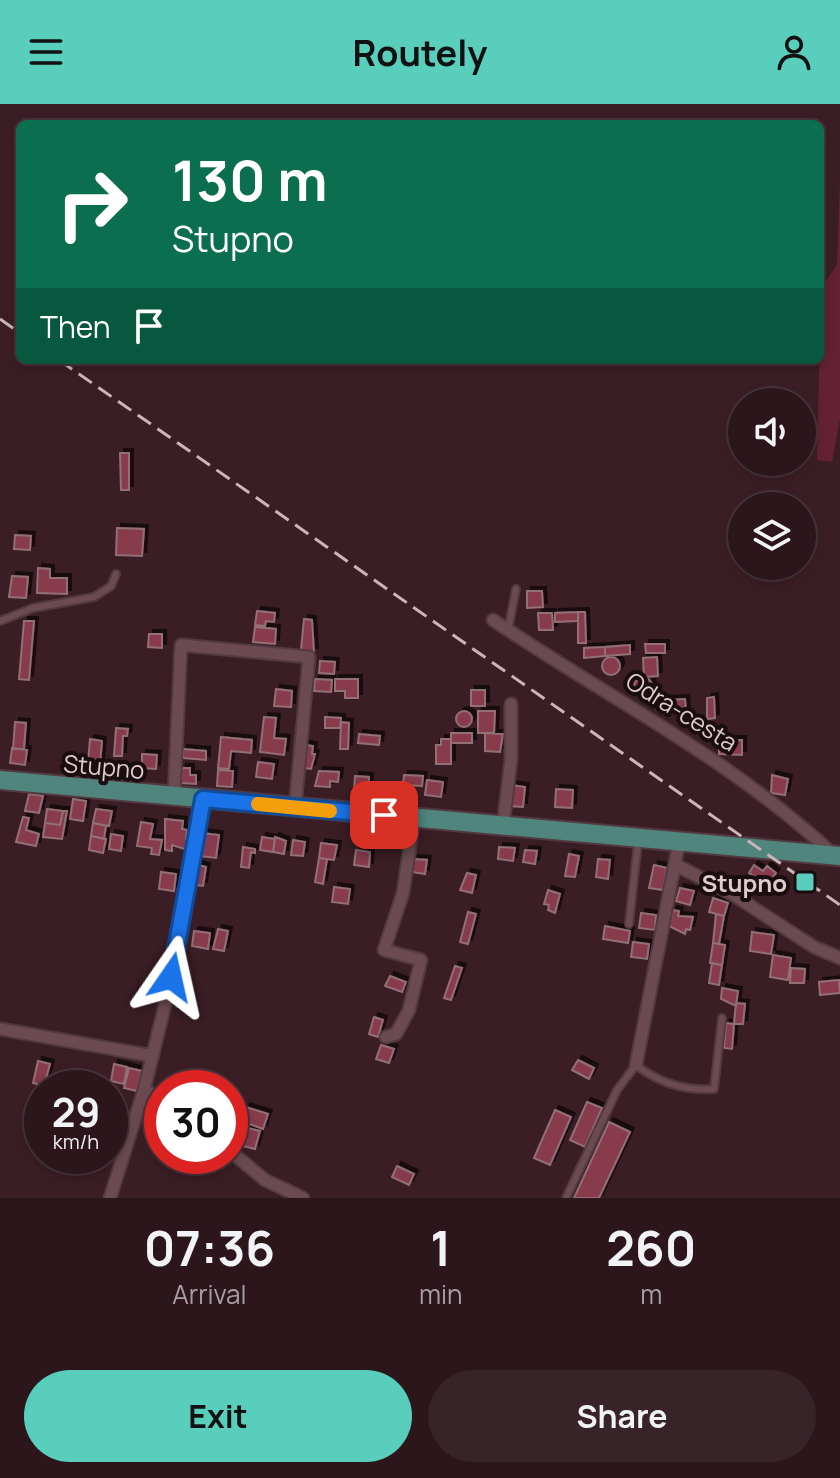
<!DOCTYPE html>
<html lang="en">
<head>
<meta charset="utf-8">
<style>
  body { margin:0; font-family:Manrope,sans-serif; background:#382329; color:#f1f3f6; height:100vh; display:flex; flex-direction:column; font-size:30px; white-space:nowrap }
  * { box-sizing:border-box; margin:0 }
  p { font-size:26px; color:#a69fa3 }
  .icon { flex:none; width:44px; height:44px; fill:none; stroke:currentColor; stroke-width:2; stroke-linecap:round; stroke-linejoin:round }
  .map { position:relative; height:1094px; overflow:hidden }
  .sheet { display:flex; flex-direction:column; background:#2c161c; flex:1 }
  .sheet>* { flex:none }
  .top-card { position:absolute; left:16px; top:16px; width:808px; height:244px; border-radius:12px; box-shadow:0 4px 12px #0003,0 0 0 2px #48353b; background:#0b6e4f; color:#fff; overflow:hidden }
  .tools { position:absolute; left:728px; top:284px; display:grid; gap:16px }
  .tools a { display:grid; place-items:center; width:88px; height:88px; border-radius:50%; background:#2c161c; box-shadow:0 4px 12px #0003,0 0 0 2px #48353b; font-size:40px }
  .speed { position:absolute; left:24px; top:966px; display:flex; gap:16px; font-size:40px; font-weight:700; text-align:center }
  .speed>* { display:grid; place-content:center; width:104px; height:104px; border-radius:50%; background:#2c161c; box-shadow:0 4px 12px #0003,0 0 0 2px #48353b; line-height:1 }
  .speed small { font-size:20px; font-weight:400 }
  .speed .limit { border:12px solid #d22; background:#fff; color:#111 }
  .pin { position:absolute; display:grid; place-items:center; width:68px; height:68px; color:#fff; margin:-34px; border-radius:16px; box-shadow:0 4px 12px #0006 }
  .me { position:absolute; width:88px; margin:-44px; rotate:11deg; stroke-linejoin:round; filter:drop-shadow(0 0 6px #0008) }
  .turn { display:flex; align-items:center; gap:28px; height:168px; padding:0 24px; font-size:36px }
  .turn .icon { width:104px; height:104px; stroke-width:2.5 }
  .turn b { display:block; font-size:56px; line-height:68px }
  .then { display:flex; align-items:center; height:76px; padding:0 24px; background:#0003; gap:16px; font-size:30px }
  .eta { display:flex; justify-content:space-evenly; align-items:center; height:136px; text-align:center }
  .eta b { font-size:48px; font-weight:700; line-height:56px }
  .button { display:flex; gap:16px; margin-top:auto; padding:16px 24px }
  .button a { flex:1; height:92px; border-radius:48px; background:#5acebd; color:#111; font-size:32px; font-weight:700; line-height:92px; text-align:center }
  .button a+a { background:#382329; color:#f1f3f6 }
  header { display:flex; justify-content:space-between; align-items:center; height:104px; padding:0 24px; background:#5acebd; color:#111; font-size:36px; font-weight:700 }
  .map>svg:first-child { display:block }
  .green { fill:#632133 }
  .building { fill:#873b4e; stroke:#926f76; stroke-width:2; filter:url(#shadow) }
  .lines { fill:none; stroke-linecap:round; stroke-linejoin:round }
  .service-casing { stroke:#523a40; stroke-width:10 }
  .minor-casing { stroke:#523a40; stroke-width:15 }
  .primary-casing { stroke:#523a40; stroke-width:22 }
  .service { stroke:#6b4b51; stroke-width:6 }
  .minor { stroke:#6b4b51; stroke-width:11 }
  .primary { stroke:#50857e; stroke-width:18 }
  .rail { stroke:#cab5b8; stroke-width:3; stroke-dasharray:16 8; stroke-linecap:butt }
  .route-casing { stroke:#114b97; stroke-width:20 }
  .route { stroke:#1a73e8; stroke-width:14 }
  .slow { stroke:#f59e0b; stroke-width:14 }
  .poi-dot { fill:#5acebd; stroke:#1a0d0f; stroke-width:3 }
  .labels { text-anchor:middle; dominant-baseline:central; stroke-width:8; stroke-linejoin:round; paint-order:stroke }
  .street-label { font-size:24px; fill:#dfcbce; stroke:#1a0d0f }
  .poi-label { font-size:24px; font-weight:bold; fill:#dfcbce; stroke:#1a0d0f; text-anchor:end }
</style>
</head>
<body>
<header><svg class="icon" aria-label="menu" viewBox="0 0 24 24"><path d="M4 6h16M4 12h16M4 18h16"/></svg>Routely<svg class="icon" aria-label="person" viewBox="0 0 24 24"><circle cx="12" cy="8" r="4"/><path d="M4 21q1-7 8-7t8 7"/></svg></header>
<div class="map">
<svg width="840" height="1094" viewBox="0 0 840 1094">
  <defs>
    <filter id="shadow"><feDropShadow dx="4" dy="-4" stdDeviation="0" flood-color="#0009"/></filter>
  </defs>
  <rect width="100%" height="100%" fill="#3b1e25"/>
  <path class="green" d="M840,78v237l-8,43 -15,-2 4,-172 16,-23z"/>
  <path class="building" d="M120,349h9v37h-8z
    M117,424l27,1 -2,27 -26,-1z
    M15,431l16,1 -1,14 -16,-1z
    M38,464l12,1v9h17v16l-30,-1z
    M12,472l16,1 -2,21 -17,-1z
    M527,487h15l1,16 -16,1z
    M257,507l18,2 -1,9 -8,-1 -1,5 -10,-1z
    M578,508v9l-23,1v-9z
    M578,508h7l1,31h-8z
    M538,509h14l1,17h-14z
    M304,515l8,1 2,32 -13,-2z
    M24,517h10l-5,59 -10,-1z
    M255,523l21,2 -1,15 -22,-2z
    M149,530h13v14l-14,-1z
    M645,540h20v9h-19z
    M630,541v9l-25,2v-9z
    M605,543v9l-21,2v-10z
    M602 562a9 9 0 1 1 18 0a9 9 0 1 1-18 0Z
    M657,553l1,19 -14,1 -1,-19z
    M320,557l15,1 -1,12 -15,-1z
    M634 582a9 9 0 1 1 18 0a9 9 0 1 1-18 0Z
    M315,575l17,1 -1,12 -17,-1z
    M335,575h23v19h-13v-7h-10z
    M276,585l16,2 -1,16 -17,-1z
    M471,586h14v16h-14z
    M714,593l1,21 -8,1v-21z
    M685,595l1,11 -18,2 -1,-12z
    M456 615a8 8 0 1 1 16 0a8 8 0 1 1-16 0Z
    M478,607h17l-1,22h-16z
    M264,613l12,1 -2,20 12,1 -2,16 -24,-3z
    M325,613l16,1 -1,10h-15z
    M15,618l11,1 -2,26h-11z
    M341,618l8,1 -1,26h-8z
    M116,624l12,1 -1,7h-4l-1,20h-8z
    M451,629h21v10h-21z
    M485,629l18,1 -3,18 -15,-1z
    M359,630l21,2 -1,9 -21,-2z
    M221,633l31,3 -1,13 -20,-2 -2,18 -11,-1z
    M90,635l12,2 -2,23 -12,-1z
    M441,635h10v25h-15v-19h5z
    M719,636h23v15l-23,-1z
    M305,641l8,1 -1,8h3l-4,15 -8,-1z
    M12,644l15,2 -2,15 -15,-2z
    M183,645l23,2v9l-23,-2z
    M142,650l15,1 -1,14 -14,-1z
    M258,658l16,2 -2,15 -16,-2z
    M182,664h8v7h6v9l-15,-1z
    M218,666l15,1 -1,16 -15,-1z
    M319,667l20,1 -1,10 -8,-1v6l-15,-1z
    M404,671l19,1 -1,10 -19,-1z
    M772,671l16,4 -3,16 -14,-2z
    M355,672l14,1 -1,13 -14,-1z
    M427,676l16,2 -2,15 -16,-2z
    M511,681l14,2 -2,20 -14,-1z
    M556,685l17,1 -1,18 -17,-1z
    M29,690l14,2 -4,17 -14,-2z
    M73,695l13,2 -3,20 -13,-2z
    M47,705l16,2 -3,14 -15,-2z
    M96,705l16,2 -3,15 -16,-3z
    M63,707h4l-5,28 -19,-2 2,-14 15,2z
    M23,713l6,1 -3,12 13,4 -3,12 -20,-4z
    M165,715l18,2 -1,8 5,1 -1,9h3l-1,11 -16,-5v6l-7,-1z
    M141,718l12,2 -3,15 12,1 -3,15 -8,-1 1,-6 -15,-2z
    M93,719l13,3 -2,13 -13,-3z
    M202,729l17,2 -3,23 -17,-2z
    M111,730l12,2 -2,15 -12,-2z
    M91,732l15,3 -3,14 -14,-3z
    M262,733l13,2 -2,13 -13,-2z
    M275,733l11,4 -2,13 -11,-2z
    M293,736l12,2 -2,14 -12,-1z
    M321,739l16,2 -3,15 -15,-2z
    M243,743l12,2v4l-4,-1 -2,16 -8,-1z
    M499,743l16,1 -2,13 -15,-2z
    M356,746l14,2 -1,15 -15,-2z
    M525,746l12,1 -2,13 -12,-2z
    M569,750l10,2 -4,21 -10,-1z
    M319,754l8,1 -4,25 -8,-2z
    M414,755l13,1 -2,14 -13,-2z
    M598,755l12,1 -2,19 -12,-2z
    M198,761l8,2 -3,19 -8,-1z
    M654,761l13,3 -4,22 -14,-2z
    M754,761l9,6 4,-5 9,7 -8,12 -19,-12z
    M161,768l15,2 -2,17 -15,-2z
    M467,769l9,2 -4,18 -12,-3z
    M334,783l16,2 -2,15 -16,-2z
    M680,784l14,3 -4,14 -14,-4z
    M548,786l12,4 -5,19 -7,-3 1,-5 -5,-1z
    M713,794l15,5 -4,13 -15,-4z
    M673,806l6,1 -1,5 15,1 -3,13 -4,-1 -1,5 -16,-8z
    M468,808l8,2 -8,30 -8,-2z
    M641,809l15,2 -1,15 -16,-2z
    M716,810l8,2 -5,28 -6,-1z
    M605,822l25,5 -2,12 -25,-4z
    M218,825l10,2 -4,20 -11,-2z
    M194,827l16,2 -2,16 -16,-3z
    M752,828l22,3 -3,19 -21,-3z
    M633,838l16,2 -2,15 -16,-2z
    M713,839l12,2 -3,20 -12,-2z
    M773,851l18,3 -3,22 -18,-3z
    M712,859l10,2 -3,20 -10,-2z
    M455,862l7,2 -11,32 -7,-2z
    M791,864l14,1 -1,14h-14z
    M390,872l16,6 -4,10 -17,-6z
    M839,876l1,13 -20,2 -1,-13z
    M722,884l16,3 -2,15 -15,-7z
    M736,899l9,1 -2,20h-9z
    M374,913l9,3 -5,17 -9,-3z
    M726,919l8,1 -2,25 -8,-1z
    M381,941l13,4 -5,14 -13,-4z
    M578,956l16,8 -5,11 -17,-9z
    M38,957l12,3 -6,22 -11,-3z
    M114,960l13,3 -3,17 -13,-3z
    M129,964l13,3 -5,20 -13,-3z
    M587,998l15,6 -17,39 -15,-7z
    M246,1003l22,7 -5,15 -22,-8z
    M555,1006l16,7 -21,48 -16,-7z
    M609,1018l21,10 -31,66h-25z
    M244,1023l16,4 -5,18 -16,-4z
    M397,1062l17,8 -5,11 -17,-8z"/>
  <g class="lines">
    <g class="service-casing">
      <path id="service" d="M0,517l33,-13 61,-11 17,-11 5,-12
        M508,526l8,-41
        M629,820l9,-82
        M566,1094l51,-108 19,-25c23,18 49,26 78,24l8,-71"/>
    </g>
    <g class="minor-casing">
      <path id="minor" d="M493,516c117,79 237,138 342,236
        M174,692l7,-151 128,12 -14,151
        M503,722l8,-66v-56
        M676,761l56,29 82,53 26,11
        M0,925l153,27
        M386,933l10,-3 13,-24 12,-50 -37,-10 19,-57 11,-75
        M636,961l43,-223
        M144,986l18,9
        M230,1047l35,29 38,18
        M110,1094l34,-108 23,-93 36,-198"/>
    </g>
    <g class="primary-casing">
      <path id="primary" d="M0,676l840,76"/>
    </g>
    <use href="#service" class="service"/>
    <use href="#minor" class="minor"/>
    <use href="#primary" class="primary"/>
    <path class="rail" d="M0,215l20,14
      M59,256l781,545"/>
  </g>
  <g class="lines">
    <g class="route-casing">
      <path id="route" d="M171,873l32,-178 181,16"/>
    </g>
    <use href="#route" class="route"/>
    <path class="slow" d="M258,700l72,7"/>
  </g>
  <rect class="poi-dot" x="795" y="768" width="20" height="20" rx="4"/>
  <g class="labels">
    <g class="street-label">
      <text transform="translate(682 607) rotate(32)">Odra-cesta</text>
      <text transform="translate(104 662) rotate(5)">Stupno</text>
    </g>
    <g class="poi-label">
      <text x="787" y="778">Stupno</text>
    </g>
  </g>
</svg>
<div class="tools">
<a><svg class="icon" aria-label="sound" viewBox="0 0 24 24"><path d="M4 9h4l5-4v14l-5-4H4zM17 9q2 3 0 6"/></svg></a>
<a><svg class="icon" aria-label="layers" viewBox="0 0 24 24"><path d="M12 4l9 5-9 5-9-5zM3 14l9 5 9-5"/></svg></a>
</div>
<div class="speed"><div>29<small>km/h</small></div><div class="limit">30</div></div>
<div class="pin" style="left:384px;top:711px;background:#d93025"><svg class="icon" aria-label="arrive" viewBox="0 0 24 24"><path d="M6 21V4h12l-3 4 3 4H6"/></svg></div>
<svg class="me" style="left:171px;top:873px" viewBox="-20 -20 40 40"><path d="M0-17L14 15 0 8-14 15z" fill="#1a73e8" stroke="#fff" stroke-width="4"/></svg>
<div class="top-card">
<div class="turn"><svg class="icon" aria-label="right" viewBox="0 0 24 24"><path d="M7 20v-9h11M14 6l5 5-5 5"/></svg><div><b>130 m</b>Stupno</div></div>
<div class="then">Then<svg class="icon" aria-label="arrive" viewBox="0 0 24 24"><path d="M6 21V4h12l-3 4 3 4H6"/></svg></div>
</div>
</div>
<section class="sheet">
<div class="eta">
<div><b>07:36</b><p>Arrival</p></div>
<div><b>1</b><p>min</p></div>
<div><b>260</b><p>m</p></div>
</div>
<div class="button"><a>Exit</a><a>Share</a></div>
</section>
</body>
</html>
